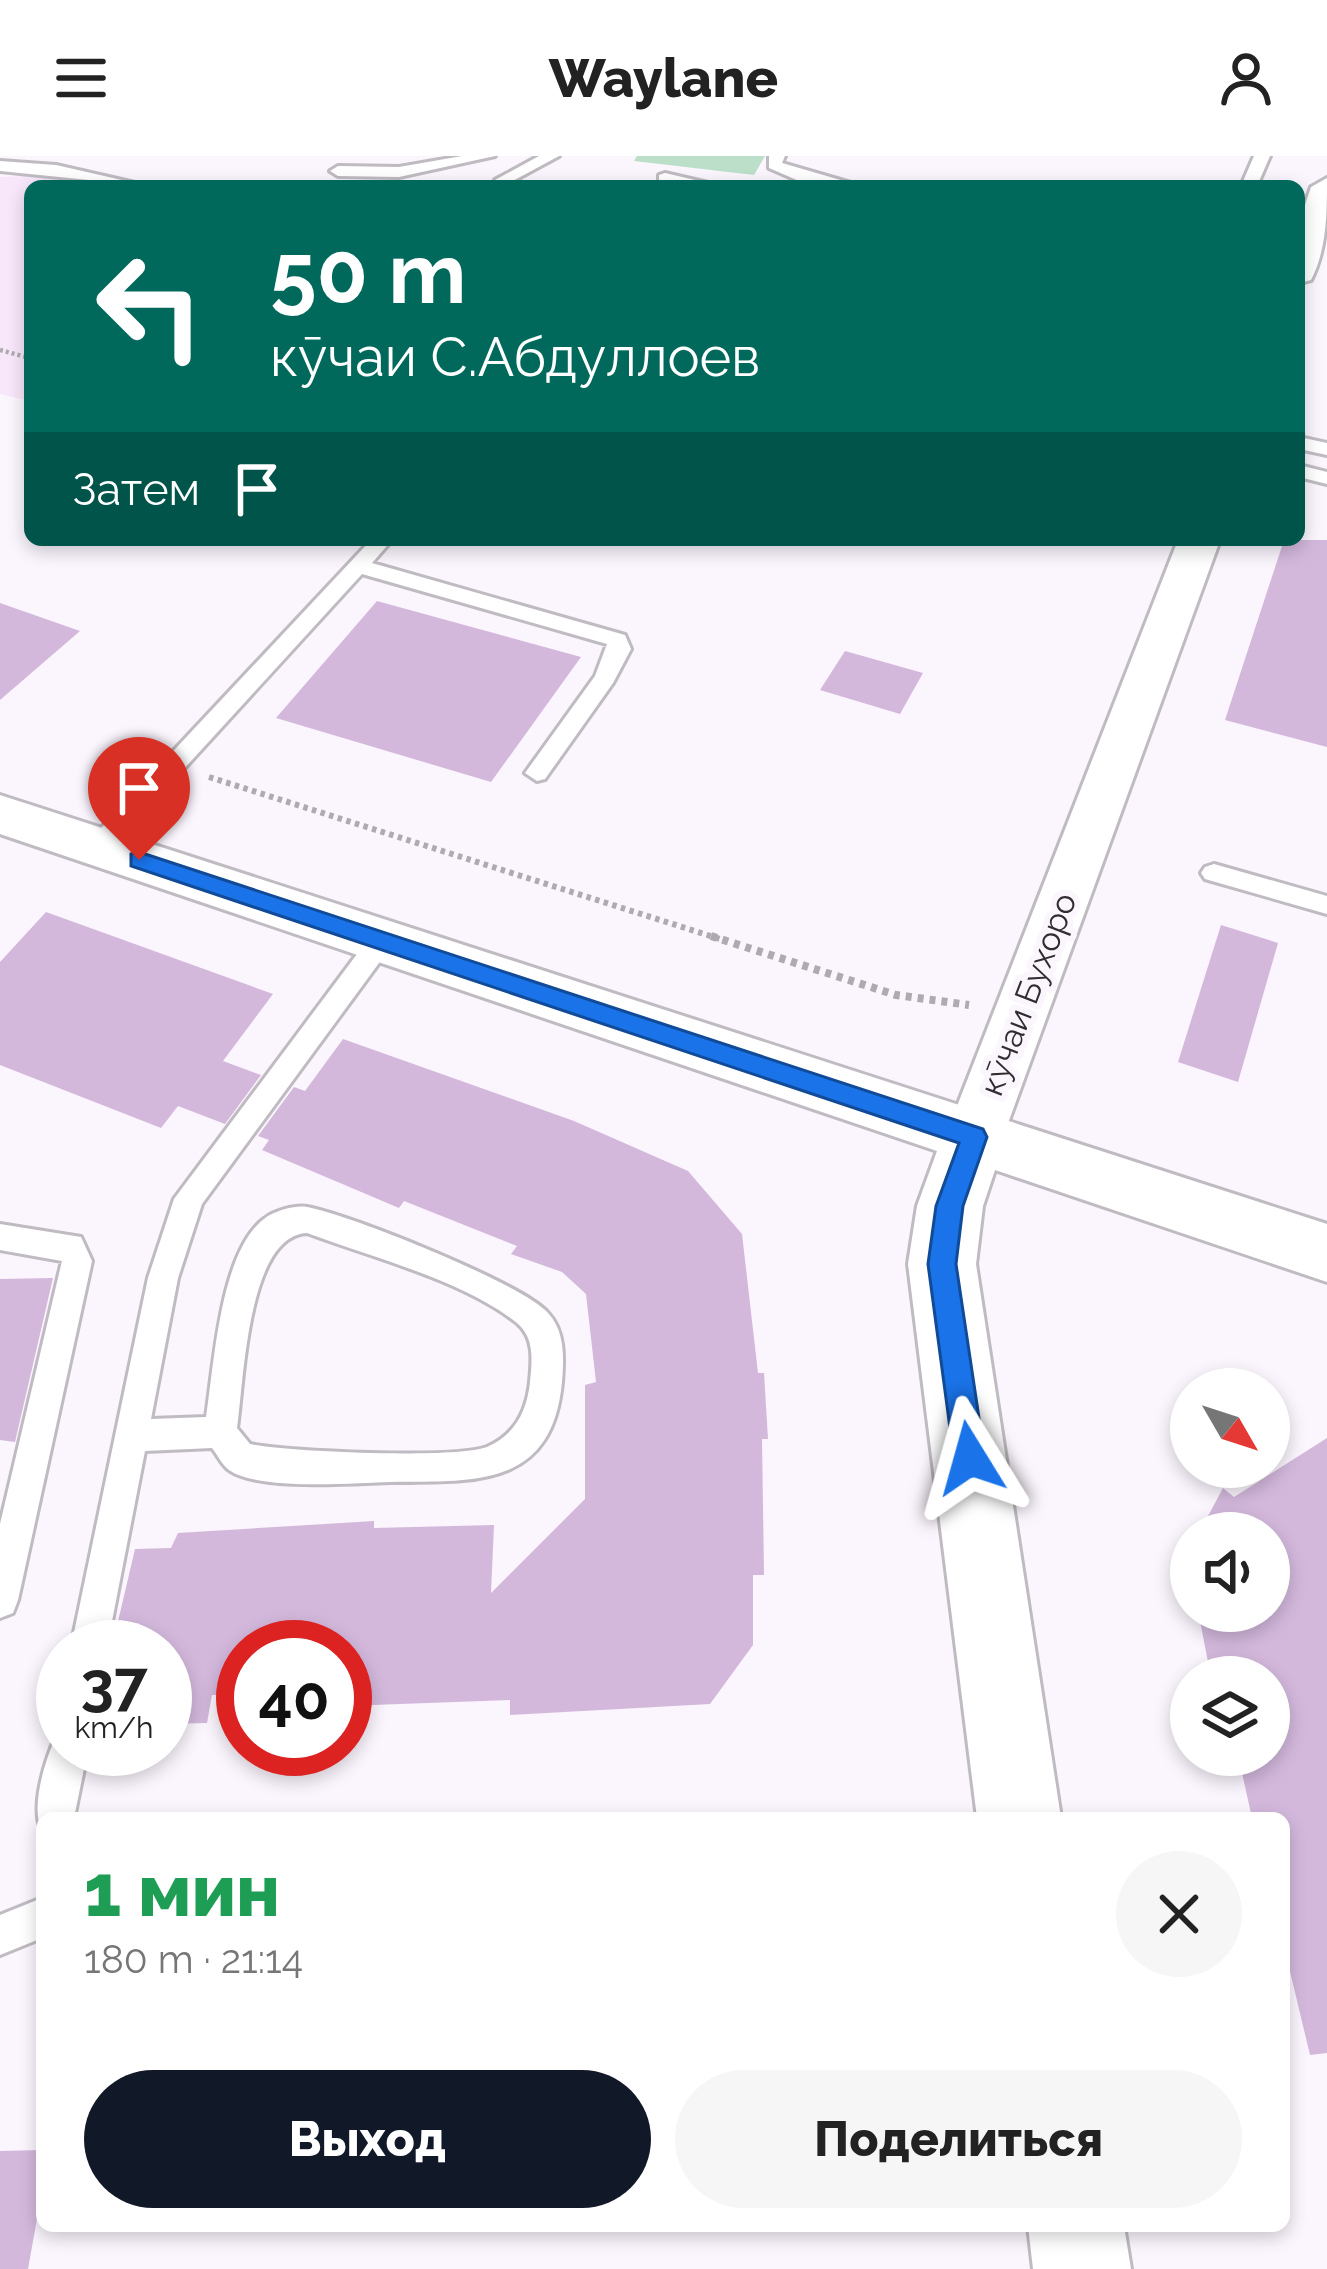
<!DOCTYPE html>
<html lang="ru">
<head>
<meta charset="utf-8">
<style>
  body { margin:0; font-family:Raleway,sans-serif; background:#f6f6f6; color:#222; height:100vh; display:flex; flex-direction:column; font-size:45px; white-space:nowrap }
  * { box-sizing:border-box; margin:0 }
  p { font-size:39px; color:#767676 }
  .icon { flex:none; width:66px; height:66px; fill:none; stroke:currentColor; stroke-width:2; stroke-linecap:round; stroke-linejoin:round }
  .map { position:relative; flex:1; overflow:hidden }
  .panel { position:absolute; left:36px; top:1656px; width:1254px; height:420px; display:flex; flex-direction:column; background:#fff; border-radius:18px; box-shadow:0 6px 18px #0003 }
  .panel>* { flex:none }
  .guide { position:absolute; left:24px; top:24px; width:1281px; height:366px; border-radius:18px; box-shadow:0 6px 18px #0003; background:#00695c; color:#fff; overflow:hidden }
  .needle { width:78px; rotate:129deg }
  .controls { position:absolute; left:1170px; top:1212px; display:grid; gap:24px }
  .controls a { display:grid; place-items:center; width:120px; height:120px; border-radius:50%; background:#fff; box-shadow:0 6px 18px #0003; font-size:60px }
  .speed { position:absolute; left:36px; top:1464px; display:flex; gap:24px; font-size:60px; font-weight:700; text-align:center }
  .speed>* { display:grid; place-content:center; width:156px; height:156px; border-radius:50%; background:#fff; box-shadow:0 6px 18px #0003; line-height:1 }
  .speed small { font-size:30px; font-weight:400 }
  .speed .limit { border:18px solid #d22; background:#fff; color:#111 }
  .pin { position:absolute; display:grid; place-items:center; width:102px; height:102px; color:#fff; margin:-123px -51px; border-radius:50% 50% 50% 0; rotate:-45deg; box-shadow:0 0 12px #0007 }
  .pin .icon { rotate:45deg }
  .me { position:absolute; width:132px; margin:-66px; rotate:352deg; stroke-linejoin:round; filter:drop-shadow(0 0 9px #0008) }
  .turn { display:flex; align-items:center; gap:42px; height:252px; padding:0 48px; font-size:54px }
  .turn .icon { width:156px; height:156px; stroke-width:2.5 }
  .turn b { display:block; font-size:84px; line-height:102px }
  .then { display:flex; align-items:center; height:114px; padding:0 48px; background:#0003; gap:24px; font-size:45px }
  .round { display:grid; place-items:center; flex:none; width:126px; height:126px; border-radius:63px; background:#f6f6f6 }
  .summary { display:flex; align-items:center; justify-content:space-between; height:204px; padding:0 48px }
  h1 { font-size:72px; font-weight:800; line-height:90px; color:#1e9e55 }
  .primary-button { display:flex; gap:24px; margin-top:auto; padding:24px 48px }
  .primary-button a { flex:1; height:138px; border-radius:72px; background:#111827; color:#fff; font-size:48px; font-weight:800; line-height:138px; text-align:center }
  .primary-button a+a { background:#f6f6f6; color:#222 }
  header { display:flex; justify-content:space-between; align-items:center; height:156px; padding:0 48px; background:#fff; font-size:54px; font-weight:800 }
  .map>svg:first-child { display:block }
  .education { fill:#f8e7fa }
  .green { fill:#bcdfca }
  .building { fill:#d3b8dc }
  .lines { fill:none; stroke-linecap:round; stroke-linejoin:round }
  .service-casing { stroke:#c0bbc2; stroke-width:6 }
  .minor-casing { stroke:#c0bbc2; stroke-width:6 }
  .tertiary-casing { stroke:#c0bbc2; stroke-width:6 }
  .path-far2 { stroke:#afaab0; stroke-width:4.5; stroke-dasharray:3 3; stroke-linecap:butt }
  .path-far1 { stroke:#afaab0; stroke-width:6; stroke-dasharray:4.5 4.5; stroke-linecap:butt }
  .path { stroke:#afaab0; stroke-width:8; stroke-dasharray:6 6; stroke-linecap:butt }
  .service { fill:#fff; fill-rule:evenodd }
  .minor { fill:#fff; fill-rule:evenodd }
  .tertiary { fill:#fff; fill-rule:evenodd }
  .route { fill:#1a73e8; stroke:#114b97; stroke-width:3 }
  .labels { text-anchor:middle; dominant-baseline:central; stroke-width:12; stroke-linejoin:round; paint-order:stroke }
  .street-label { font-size:33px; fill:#302d30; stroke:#fbf5fd }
</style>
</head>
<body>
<header><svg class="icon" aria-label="menu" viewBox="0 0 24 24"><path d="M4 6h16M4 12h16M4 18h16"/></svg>Waylane<svg class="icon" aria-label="person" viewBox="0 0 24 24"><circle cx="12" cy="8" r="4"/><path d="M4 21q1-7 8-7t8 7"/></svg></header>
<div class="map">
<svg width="1327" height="2113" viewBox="0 0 1327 2113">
  <rect width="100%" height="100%" fill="#fbf5fd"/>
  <path class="education" d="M47,19l63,11h-80v215l-30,-7v-217z"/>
  <path class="green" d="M637,0h128l-11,19 -120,-14z"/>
  <path class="building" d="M1284,384h43v207l-102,-27z
    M377,445l204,56 -90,125 -215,-64z
    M0,447l80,28 -80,69z
    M845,495l78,22 -23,41 -80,-24z
    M46,756l227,82 -50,67 38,14 -36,49 -47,-18 -17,22 -161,-63v-103z
    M1221,769l57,18 -40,139 -60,-20z
    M343,883l231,82 114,50 54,63 16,139h6l4,66h-6l2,136h-11v70l-43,59 -200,11v-15l-165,6v-59h-102v48h-31l-5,28 -42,1v-77h-53l23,-98 36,-1 7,-15 196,-12v7l120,-3 -3,68 94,-94v-114l11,-3 -10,-88 -24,-22 -51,-18 6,-8 -113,-45 -5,7 -137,-58 7,-10 -11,-4 36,-49 11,4z
    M53,1122l-38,164 -15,-2v-161z
    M1327,1282v615l-17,2 -22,-92h-4v-145h-32l-14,-63h31v-78h-58l-13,-66h71v-78h-70l24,-45 11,9z
    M42,1994v41l-14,78h-28v-118z"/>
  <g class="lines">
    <g class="service-casing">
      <path id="service" d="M462,0h33l-96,21 -61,-1 -8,-5 8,-5 61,1z
        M539,0h20l-50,27 -14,-3z
        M769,0h16l-3,7 79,23 -62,-5 -30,-13z
        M1254,0h16l-13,30h-16z
        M0,5l56,4 92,21 -148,-15z
        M665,17l43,10 2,3 -51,-5v-6z
        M1299,281l28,6v12l-28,-6z
        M1299,309l28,7v12l-28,-7z
        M371,384h21l-20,23 253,72 6,14 -18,34 -68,96 -8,2 -12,-8 70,-97 12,-32 -245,-70 -255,279h-18l-3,-6 3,-6z
        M1214,708l113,32v18l-122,-35 -4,-6 4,-6z
        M381,775l13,10 -4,7 -188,256 -24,74 -27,141 55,-2c8,-51 14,-165 58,-198 10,-8 31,-14 43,-12 41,7 216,77 241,106 17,18 16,45 14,69 -10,107 -89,99 -171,100 -37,1 -132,9 -162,-12 -7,-5 -12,-16 -17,-22l-67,3 -38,196h-36l77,-369 26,-79 198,-265zM307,1077c64,24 156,47 210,90 18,15 15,38 13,59 -3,29 -15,53 -43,65 -31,12 -201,5 -237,-3l-13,-16c7,-47 10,-192 70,-195z
        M0,1068l81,13 11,24 -74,339 -5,13 -13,5v-94l62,-263 -62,-11z
        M63,1577v16h25l-14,69h-32v14c-12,-25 3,-71 14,-96z
        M42,1742v40l-42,17v-40z"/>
    </g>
    <g class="minor-casing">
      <path id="minor" d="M1327,22c0,35 0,71 -16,102l-12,3v-60l12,-36z
        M1178,384h42l-217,597 -9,17 -20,7 -20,-7 -9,-17z"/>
    </g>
    <g class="tertiary-casing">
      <path id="tertiary" d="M0,639l1327,429v58l-332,-112 -12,36 -7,58 85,554h-84l-69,-554 9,-58 20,-55 -937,-317z
        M1028,2070h96l7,43h-98z"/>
    </g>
    <path class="path-far2" d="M0,194l30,8"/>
    <path class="path-far1" d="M209,621l511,162"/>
    <path class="path" d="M711,780l185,59 73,10"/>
    <use href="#service" class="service"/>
    <use href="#minor" class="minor"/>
    <use href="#tertiary" class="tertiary"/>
  </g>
  <path class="route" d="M139,696l844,277 4,8 -24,69 -7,58 29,194 -5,11 -10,4 -11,-4 -5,-11 -26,-194 8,-58 23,-63 -828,-277v-12z"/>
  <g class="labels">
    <g class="street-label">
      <text transform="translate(1028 838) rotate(-69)">кӯчаи Бухоро</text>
    </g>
  </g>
</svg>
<div class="controls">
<a><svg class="needle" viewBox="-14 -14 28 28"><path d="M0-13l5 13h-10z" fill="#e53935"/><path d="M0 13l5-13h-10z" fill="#767676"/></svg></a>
<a><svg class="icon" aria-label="sound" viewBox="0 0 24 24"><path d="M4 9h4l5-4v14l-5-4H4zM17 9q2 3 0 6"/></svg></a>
<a><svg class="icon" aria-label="layers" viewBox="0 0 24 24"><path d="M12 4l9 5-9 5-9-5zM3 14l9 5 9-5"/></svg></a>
</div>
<div class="speed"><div>37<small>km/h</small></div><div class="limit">40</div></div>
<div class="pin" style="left:139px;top:704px;background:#d93025"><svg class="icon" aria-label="arrive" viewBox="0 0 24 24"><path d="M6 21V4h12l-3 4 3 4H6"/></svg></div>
<svg class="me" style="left:970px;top:1302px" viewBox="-20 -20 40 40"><path d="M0-17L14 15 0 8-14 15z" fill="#1a73e8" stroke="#fff" stroke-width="4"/></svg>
<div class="guide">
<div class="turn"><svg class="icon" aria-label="left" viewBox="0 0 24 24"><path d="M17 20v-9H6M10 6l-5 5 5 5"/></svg><div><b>50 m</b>кӯчаи С.Абдуллоев</div></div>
<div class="then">Затем<svg class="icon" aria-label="arrive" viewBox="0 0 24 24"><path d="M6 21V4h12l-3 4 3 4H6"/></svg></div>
</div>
<section class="panel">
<div class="summary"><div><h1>1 мин</h1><p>180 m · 21:14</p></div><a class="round"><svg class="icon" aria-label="close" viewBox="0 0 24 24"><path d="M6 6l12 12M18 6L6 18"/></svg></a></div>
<div class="primary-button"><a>Выход</a><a>Поделиться</a></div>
</section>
</div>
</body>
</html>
